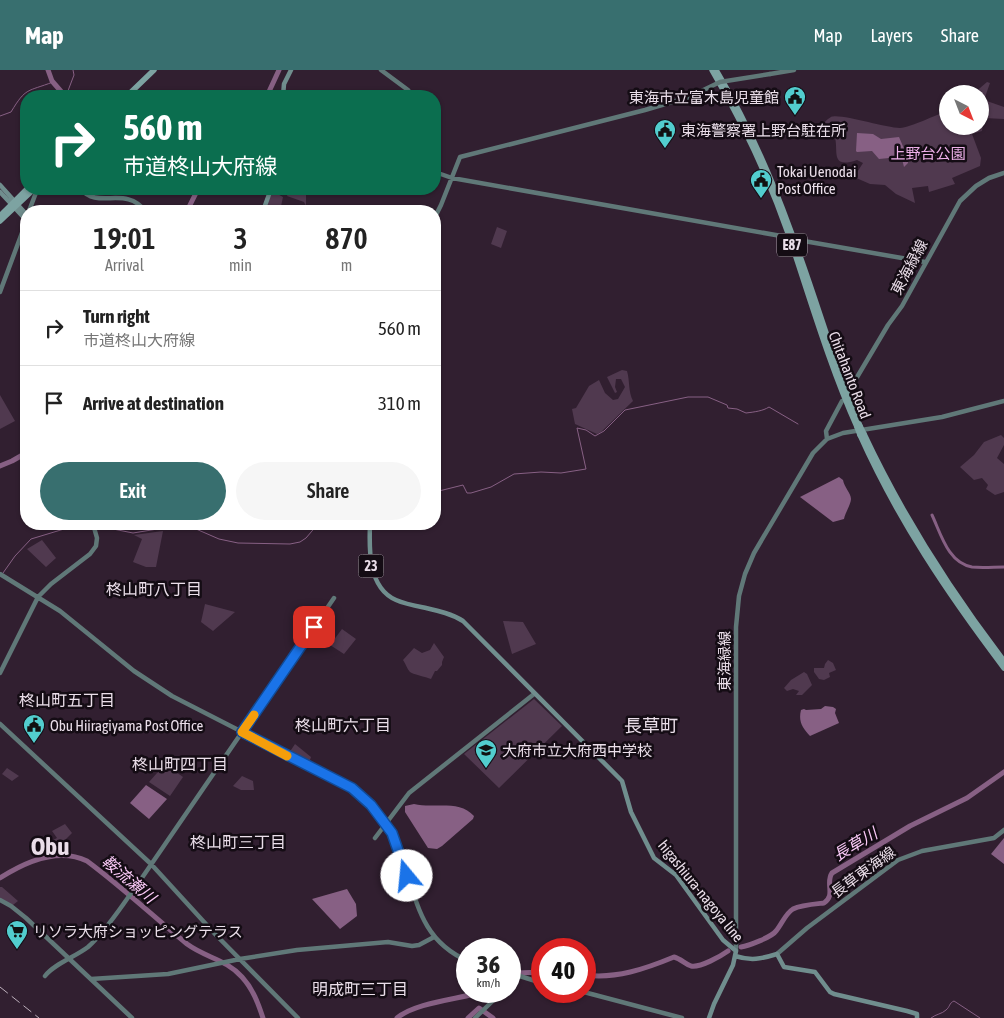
<!DOCTYPE html>
<html lang="en">
<head>
<meta charset="utf-8">
<style>
  body { margin:0; font-family:"Asap Condensed","Noto Sans JP",sans-serif; background:#f6f6f6; color:#222; height:100vh; display:flex; flex-direction:column; font-size:19px; white-space:nowrap }
  * { box-sizing:border-box; margin:0 }
  p { font-size:16px; color:#767676 }
  .icon { flex:none; width:28px; height:28px; fill:none; stroke:currentColor; stroke-width:2; stroke-linecap:round; stroke-linejoin:round }
  .map { position:relative; flex:1; overflow:hidden }
  .drawer { position:absolute; left:20px; top:135px; width:421px; height:325px; display:flex; flex-direction:column; background:#fff; border-radius:20px; box-shadow:0 1px 4px #0004 }
  .drawer>* { flex:none }
  .banner { position:absolute; left:20px; top:20px; width:421px; height:105px; border-radius:20px; box-shadow:0 1px 4px #0004; background:#0b6e4f; color:#fff; overflow:hidden }
  .needle { width:32px; rotate:138deg }
  .fabs { position:absolute; left:939px; top:15px; display:grid; gap:10px }
  .fabs a { display:grid; place-items:center; width:50px; height:50px; border-radius:50%; background:#fff; box-shadow:0 1px 4px #0004; font-size:25px }
  .speed { position:absolute; left:456px; top:868px; display:flex; gap:10px; font-size:25px; font-weight:700; text-align:center }
  .speed>* { display:grid; place-content:center; width:65px; height:65px; border-radius:50%; background:#fff; box-shadow:0 1px 4px #0004; line-height:1 }
  .speed small { font-size:12px; font-weight:400 }
  .speed .limit { border:8px solid #d22; background:#fff; color:#111 }
  .pin { position:absolute; display:grid; place-items:center; width:42px; height:42px; color:#fff; margin:-21px; border-radius:10px; box-shadow:0 2px 8px #0006 }
  .me { position:absolute; width:55px; margin:-28px; rotate:343deg; stroke-linejoin:round; filter:drop-shadow(0 0 4px #0008) }
  .turn { display:flex; align-items:center; gap:18px; height:105px; padding:0 20px; font-size:22px }
  .turn .icon { width:65px; height:65px; stroke-width:2.5 }
  .turn b { display:block; font-size:35px; line-height:42px }
  .eta { display:flex; justify-content:space-evenly; align-items:center; height:85px; text-align:center }
  .eta b { font-size:30px; font-weight:600; line-height:35px }
  .button { display:flex; gap:10px; margin-top:auto; padding:10px 20px }
  .button a { flex:1; height:58px; border-radius:30px; background:#386f6f; color:#fff; font-size:20px; font-weight:600; line-height:58px; text-align:center }
  .button a+a { background:#f6f6f6; color:#222 }
  ul { padding:0; list-style:none }
  li { display:flex; align-items:center; gap:15px; height:75px; padding:0 20px; border-top:1px solid #e0e0e0 }
  li div { flex:1 }
  li b { display:block; font-size:19px }
  li em { font-style:normal }
  header { display:flex; align-items:center; gap:30px; box-sizing:border-box; height:70px; padding:0 25px; background:#386f6f; color:#fff }
  header strong { font-size:24px }
  nav { display:flex; gap:28px; margin-inline-start:auto; font-size:18px }
  .map>svg:first-child { display:block }
  .green { fill:#50394f }
  .water { fill:#876084 }
  .lines { fill:none; stroke-linecap:round; stroke-linejoin:round }
  .stream { stroke:#876084; stroke-width:1 }
  .canal { stroke:#876084; stroke-width:3 }
  .river { stroke:#876084; stroke-width:5 }
  .secondary { stroke:#607878; stroke-width:4.5 }
  .primary { stroke:#708e8e; stroke-width:4.5 }
  .highway { stroke:#7da3a2; stroke-width:5.5 }
  .rail { stroke:#bdb0bc; stroke-width:1; stroke-dasharray:10 5; stroke-linecap:butt }
  .secondary-bridge { stroke:#607878; stroke-width:4.5 }
  .highway-bridge { stroke:#7da3a2; stroke-width:5.5 }
  .route-casing { stroke:#114b97; stroke-width:12 }
  .route { stroke:#1a73e8; stroke-width:9 }
  .slow { stroke:#f59e0b; stroke-width:9 }
  .labels { text-anchor:middle; dominant-baseline:central; stroke-width:5; stroke-linejoin:round; paint-order:stroke }
  .shield { fill:#140c14; stroke:#aa9fa9; stroke-width:1 }
  .shield-label { font-size:14px; font-weight:bold; fill:#eadee9 }
  .poi-label { font-size:15px; fill:#eadee9; stroke:#140c14; text-anchor:start }
  .park-label { font-size:15px; fill:#edb0e9; stroke:#140c14 }
  .street-label { font-size:15px; fill:#eadee9; stroke:#140c14 }
  .neighbourhood-label { font-size:16px; fill:#eadee9; stroke:#140c14 }
  .water-label { font-size:16px; font-style:italic; fill:#fccbf9; stroke:#140c14 }
  .quarter-label { font-size:18px; fill:#eadee9; stroke:#140c14 }
  .town-label { font-size:25px; font-weight:bold; fill:#eadee9; stroke:#140c14 }
</style>
</head>
<body>
<header>
<strong>Map</strong>
<nav><a>Map</a><a>Layers</a><a>Share</a></nav>
</header>
<div class="map">
<svg width="1004" height="948" viewBox="0 0 1004 948">
  <rect width="100%" height="100%" fill="#311f30"/>
  <path class="green" d="M987,12l3,1 -6,17 20,7v12l-20,-1 -2,13 -10,3 9,24 -1,8 -28,12 3,6 -26,8 -1,-6 -16,2 3,15 -19,-9 -11,-9 -15,-1 -16,-7 9,-14 -6,-3c-29,10 -17,-12 -23,-25 -2,-4 -9,-6 -14,-7 3,-4 7,-9 11,-11 9,-4 54,11 69,11 11,-1 36,-13 47,-17l1,15h32v-32h-7z
    M290,119h16v17l-2,-4 -17,-6z
    M272,121l11,6 -3,14h-15z
    M497,157l10,4 -6,17 -10,-4z
    M622,300l5,1c3,10 1,20 6,30l-32,31 -4,2 -22,-10 -3,-15 4,-1 13,-22 10,-6 6,13 8,7 5,-1 7,-12 -4,-8h-5l-1,8 2,5 -2,1 -8,-16z
    M0,325l15,26 -15,8z
    M1001,365l3,3v7l-7,13 7,6v28l-9,3 -9,-6 2,-4 -6,-7 -8,2 -14,-13 14,-12 10,-13z
    M163,461l-7,36h-10l-13,-5 9,-23 -8,-4z
    M42,470l14,18 -10,9 -19,-18z
    M205,534l30,8 -22,19 -12,-9z
    M503,551l20,1 13,22 -24,10z
    M342,559l14,10 -12,15 -14,-9z
    M434,573l10,14 -2,5v3l-5,6h-2l-4,8c-5,-2 -19,-5 -21,-7 -3,-3 -4,-8 -7,-12l11,-12 8,5 8,-3z
    M828,590l5,3 3,7 -7,3 1,4 -6,3 -5,-1 -5,-7v-4h10l1,-4z
    M804,602l3,2 5,11 -10,10h-6l3,-4 -6,-2 -6,2 -3,-3 7,-8z
    M534,629l28,27 -63,62 -35,-34z
    M295,674l16,13 -2,6 -20,-10z
    M169,697l14,10 -13,19 -21,-14 8,-9z
    M7,698l12,8 -7,5 -10,-7z
    M242,706l11,5 1,9h-13l-8,-4z
    M65,754l7,9 -10,10h-15l10,-5 -5,-7z
    M0,817h2l16,14 -5,4 -13,-7z"/>
  <path class="water" d="M857,63l16,1 8,5 18,-2 9,21v5l-4,4 -2,-8 -3,-2 -20,2 -7,-8 -15,1 -1,-1z
    M839,407l4,3c1,7 8,13 8,19 0,5 -6,14 -7,20l-11,3 -33,-25z
    M825,636l8,1 3,2 -1,4 4,10 -29,13c-7,-8 -12,-14 -9,-26l3,-1 2,1 15,-1z
    M146,715l21,14 -18,20 -19,-16z
    M414,734c19,5 45,-5 60,12l-1,3 -31,27 -5,3 -9,-1 -23,-36v-6z
    M1004,768v26l-13,-10z
    M347,819l9,15 1,12 -17,13 -28,-30z"/>
  <g class="lines">
    <path class="stream" d="M66,26l8,-21 -1,-5
      M0,46l11,-4c15,-25 16,-20 42,-30
      M435,422l28,-7 4,8h4l20,-6 23,-13 27,-2 20,1 25,-4 -9,-41 9,2 9,6 9,-5 21,-21 63,-13h20l19,8 1,3 9,1 9,4c8,-1 17,-2 23,-6l29,17
      M3,503l12,-17 16,-17 43,-13h24l35,7 49,-8 14,4 23,10 19,4 52,1 10,-2 6,-4 12,-14
      M931,948c5,-4 11,-4 15,-8 4,-3 3,-7 8,-9l26,17"/>
    <path class="canal" d="M932,445c9,19 16,48 40,52 10,1 22,0 32,0"/>
    <path class="river" d="M48,0l4,11 13,15
      M267,26l12,-26
      M187,141l11,-22
      M0,396l12,-5 14,-8
      M0,808c25,-16 58,-31 87,-17 35,26 67,56 100,83 19,14 39,15 55,33 11,12 16,26 21,41
      M741,877c7,-1 31,-10 35,-16 6,-7 9,-17 17,-22 8,-4 22,-5 31,-6 12,-8 1,-20 8,-30l78,-47 57,-28 37,-26
      M585,905c31,4 60,-6 89,-18 7,2 11,7 17,9 9,2 30,-10 37,-15
      M510,906l8,-3 24,-1
      M397,948c19,-16 64,-19 89,-27
      M468,948l11,-10 14,10"/>
    <path class="secondary" d="M381,0l27,20 4,6
      M770,4l24,-4
      M435,102l17,6 335,59
      M81,119c17,21 45,-4 64,22
      M29,141l8,-21
      M435,147l6,-12 19,-48 185,-47 44,-13
      M798,170l127,22
      M0,222l26,-70
      M850,319l38,-64 14,-19 58,-105 16,-15 13,-8 15,-5
      M827,369l-1,-8 16,-30
      M0,504l60,37 74,60 38,25 180,92c15,13 31,27 40,45 25,48 18,103 76,128
      M0,603l38,-76 13,-13 39,-30 6,-8 1,-8 -4,-14
      M0,654l151,140 64,70 83,84
      M375,768l34,-45 125,-99
      M0,830l11,6 15,12 106,100
      M736,881v-324l3,-31 6,-22 9,-21 59,-100 14,-14 16,-6 99,-16 62,-16
      M777,884l30,-26 91,-68 24,-9 72,-13 10,-8
      M510,903l32,10
      M45,906c9,-12 30,-19 43,-29 18,-16 32,-39 47,-59l199,-290
      M91,909l77,-5 72,-15 57,-9 91,-8 24,4 7,-1 15,-8
      M510,915l9,-9
      M580,921l102,27
      M475,948l28,-27"/>
    <path class="primary" d="M283,26l1,-12 7,-14
      M0,115l26,29
      M0,122l26,28
      M263,141l8,-22
      M370,454c-1,25 -2,64 26,76 9,4 20,6 30,8 13,3 26,6 37,13l159,160 9,31 23,46 22,17 47,65 13,11 -3,14 -19,39 -5,14
      M735,886c16,5 26,3 42,-2l7,13 31,5 15,20 4,2 73,17 10,3v4"/>
    <path class="highway" d="M712,0c30,51 56,106 76,163 22,65 41,131 69,194
      M716,0c30,50 54,104 74,159 25,65 43,132 70,197
      M127,26l27,-26
      M0,146l27,-27
      M0,151l34,-32
      M864,364c38,81 85,155 140,227
      M860,365c38,85 88,159 144,233"/>
    <path class="rail" d="M0,917l39,31"/>
    <path class="secondary-bridge" d="M689,27l31,-15 50,-8"/>
    <path class="highway-bridge" d="M860,356l4,8
      M857,357l3,8"/>
  </g>
  <g class="lines">
    <g class="route-casing">
      <path id="route" d="M314,557l-72,105 110,56 19,17 21,28 15,43"/>
    </g>
    <use href="#route" class="route"/>
    <path class="slow" d="M254,645l-12,17 45,24"/>
  </g>
  <defs>
    <g id="civic-pin" transform="scale(1.125)"><path d="M0 17L-7.5 6A9.5 9.5 0 1 1 7.5 6Z" fill="#52cdce" stroke="#140c14"/><path d="M-.6-6.5H3V-4.5H.6V-3L4-1V1h2V6H-6V1h2V-1L-.6-3ZM-1.2 2.5V6h2.4V2.5Z" fill="#111"/></g>
    <g id="school-pin" transform="scale(1.125)"><path d="M0 17L-7.5 6A9.5 9.5 0 1 1 7.5 6Z" fill="#52cdce" stroke="#140c14"/><path d="M0-5L7-2L0 1L-7-2ZM-4 1L0 2.5L4 1V4Q0 6-4 4Z" fill="#111"/></g>
    <g id="supermarket-pin" transform="scale(1.125)"><path d="M0 17L-7.5 6A9.5 9.5 0 1 1 7.5 6Z" fill="#52cdce" stroke="#140c14"/><path d="M-6-5.5h2.5l.6 2H6L4.5 2H-2.5L-4.4-4H-6ZM-1.5 3.2a1.3 1.3 0 1 0 .1 0ZM3 3.2a1.3 1.3 0 1 0 .1 0Z" fill="#111"/></g>
  </defs>
  <g fill-rule="evenodd">
    <use href="#civic-pin" x="795" y="27"/>
    <use href="#civic-pin" x="665" y="60"/>
    <use href="#civic-pin" x="761" y="110"/>
    <use href="#civic-pin" x="34" y="655"/>
    <use href="#school-pin" x="486" y="680"/>
    <use href="#supermarket-pin" x="17" y="861"/>
  </g>
  <g class="labels">
    <g class="shield">
      <rect x="777" y="163.5" width="30" height="23" rx="4"/>
      <rect x="358.5" y="484.5" width="25" height="23" rx="4"/>
    </g>
    <g class="shield-label">
      <text x="792" y="175">E87</text>
      <text x="371" y="496">23</text>
    </g>
    <g class="poi-label">
      <text x="779" y="27" text-anchor="end">東海市立富木島児童館</text>
      <text x="681" y="60">東海警察署上野台駐在所</text>
      <text x="777" y="101">Tokai Uenodai<tspan x="777" dy="17">Post Office</tspan></text>
      <text x="50" y="655">Obu Hiiragiyama Post Office</text>
      <text x="502" y="680">大府市立大府西中学校</text>
      <text x="33" y="861">リソラ大府ショッピングテラス</text>
    </g>
    <g class="park-label">
      <text x="928" y="83">上野台公園</text>
    </g>
    <g class="street-label">
      <text transform="translate(909 197) rotate(-62)">東海緑線</text>
      <text transform="translate(850 305) rotate(69)">Chitahanto Road</text>
      <text transform="translate(724 591) rotate(-90)">東海緑線</text>
      <text transform="translate(863 802) rotate(-36)">長草東海線</text>
      <text transform="translate(701 821) rotate(51)">higashiura-nagoya line</text>
    </g>
    <g class="neighbourhood-label">
      <text x="154" y="519">柊山町八丁目</text>
      <text x="67" y="630">柊山町五丁目</text>
      <text x="343" y="655">柊山町六丁目</text>
      <text x="180" y="694">柊山町四丁目</text>
      <text x="238" y="772">柊山町三丁目</text>
      <text x="360" y="919">明成町三丁目</text>
    </g>
    <g class="water-label">
      <text transform="translate(855 774) rotate(-31)">長草川</text>
      <text transform="translate(129 809) rotate(40)">鞍流瀬川</text>
    </g>
    <g class="quarter-label">
      <text x="651" y="655">長草町</text>
    </g>
    <g class="town-label">
      <text x="50" y="776">Obu</text>
    </g>
  </g>
</svg>
<div class="fabs">
<a><svg class="needle" viewBox="-14 -14 28 28"><path d="M0-13l5 13h-10z" fill="#e53935"/><path d="M0 13l5-13h-10z" fill="#767676"/></svg></a>
</div>
<div class="speed"><div>36<small>km/h</small></div><div class="limit">40</div></div>
<div class="pin" style="left:314px;top:557px;background:#d93025"><svg class="icon" aria-label="arrive" viewBox="0 0 24 24"><path d="M6 21V4h12l-3 4 3 4H6"/></svg></div>
<svg class="me" style="left:407px;top:806px" viewBox="-20 -20 40 40"><circle r="19" fill="#fff"/><path d="M0-13L10 11 0 6-10 11z" fill="#1a73e8"/></svg>
<div class="banner">
<div class="turn"><svg class="icon" aria-label="right" viewBox="0 0 24 24"><path d="M7 20v-9h11M14 6l5 5-5 5"/></svg><div><b>560 m</b>市道柊山大府線</div></div>
</div>
<section class="drawer">
<div class="eta">
<div><b>19:01</b><p>Arrival</p></div>
<div><b>3</b><p>min</p></div>
<div><b>870</b><p>m</p></div>
</div>
<ul>
<li><svg class="icon" aria-label="right" viewBox="0 0 24 24"><path d="M7 20v-9h11M14 6l5 5-5 5"/></svg><div><b>Turn right</b><p>市道柊山大府線</p></div><em>560 m</em></li>
<li><svg class="icon" aria-label="arrive" viewBox="0 0 24 24"><path d="M6 21V4h12l-3 4 3 4H6"/></svg><div><b>Arrive at destination</b></div><em>310 m</em></li>
</ul>
<div class="button"><a>Exit</a><a>Share</a></div>
</section>
</div>
</body>
</html>
